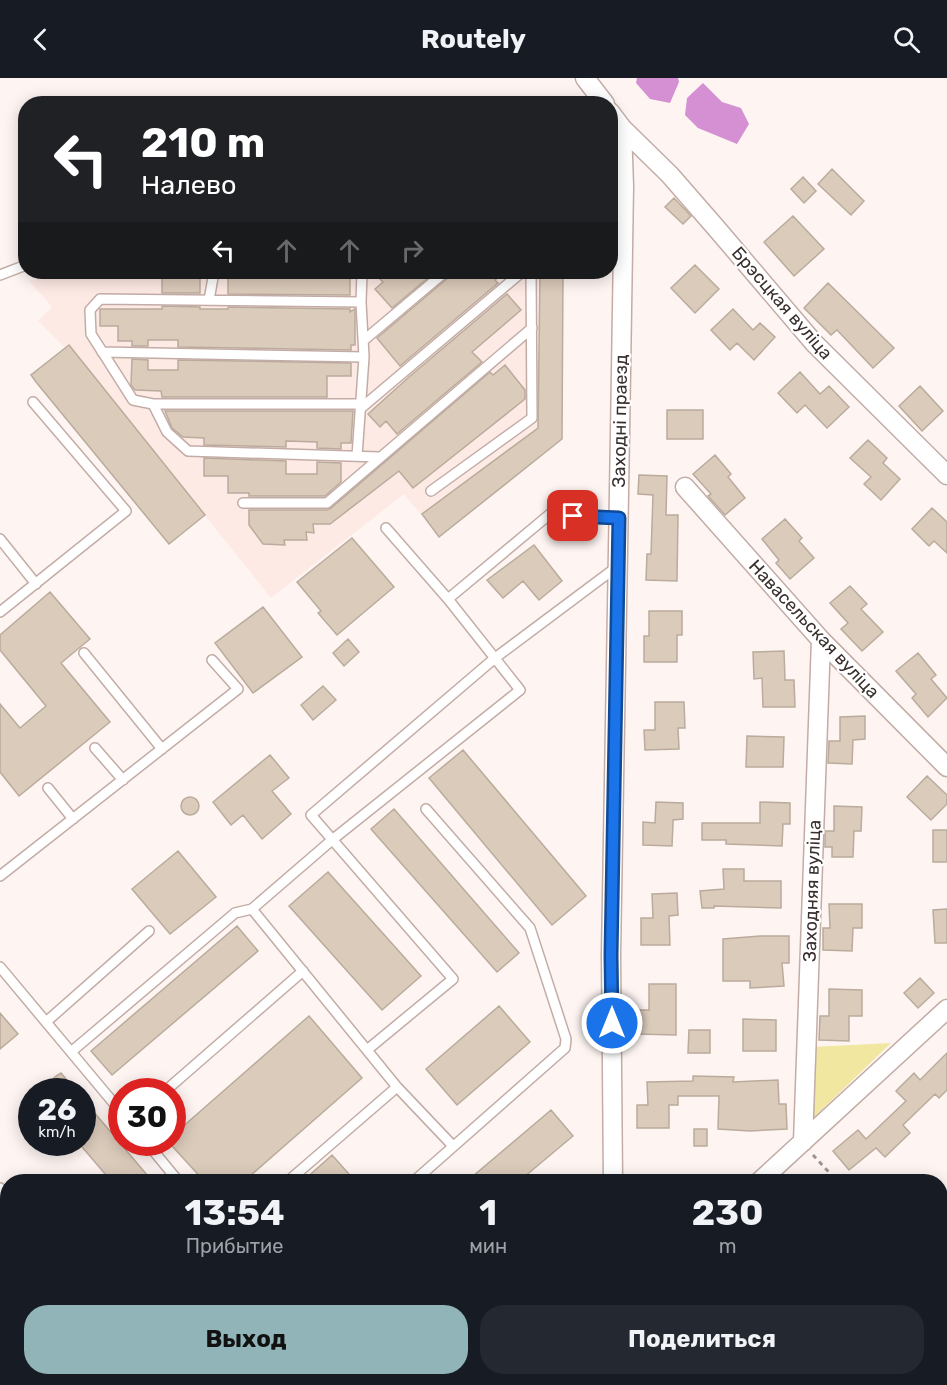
<!DOCTYPE html>
<html lang="ru">
<head>
<meta charset="utf-8">
<style>
  body { margin:0; font-family:Rubik,sans-serif; background:#242831; color:#f1f3f6; height:100vh; display:flex; flex-direction:column; font-size:22px; white-space:nowrap }
  * { box-sizing:border-box; margin:0 }
  p { font-size:20px; color:#9ea1a6 }
  .icon { flex:none; width:33px; height:33px; fill:none; stroke:currentColor; stroke-width:2; stroke-linecap:round; stroke-linejoin:round }
  .map { position:relative; flex:1; overflow:hidden }
  .side { position:absolute; left:0px; top:1096px; width:948px; height:212px; display:flex; flex-direction:column; background:#171b24; border-radius:24px 24px 0 0; box-shadow:0 3px 15px #0003 }
  .side>* { flex:none }
  .guide { position:absolute; left:18px; top:18px; width:600px; height:183px; border-radius:24px; box-shadow:0 3px 15px #0003; background:#202124; color:#fff; overflow:hidden }
  .speed { position:absolute; left:18px; top:1000px; display:flex; gap:12px; font-size:30px; font-weight:700; text-align:center }
  .speed>* { display:grid; place-content:center; width:78px; height:78px; border-radius:50%; background:#171b24; box-shadow:0 3px 15px #0003; line-height:1 }
  .speed small { font-size:15px; font-weight:400 }
  .speed .limit { border:9px solid #d22; background:#fff; color:#111 }
  .pin { position:absolute; display:grid; place-items:center; width:51px; height:51px; color:#fff; margin:-26px; border-radius:12px; box-shadow:0 3px 9px #0006 }
  .me { position:absolute; width:66px; margin:-33px; rotate:0deg; stroke-linejoin:round; filter:drop-shadow(0 0 4px #0008) }
  .turn { display:flex; align-items:center; gap:21px; height:126px; padding:0 24px; font-size:27px }
  .turn .icon { width:78px; height:78px; stroke-width:2.5 }
  .turn b { display:block; font-size:42px; line-height:51px }
  .lanes { display:flex; align-items:center; height:57px; padding:0 24px; background:#0003; justify-content:center; gap:30px; direction:ltr }
  .lanes .off { opacity:.35 }
  .eta { display:flex; justify-content:space-evenly; align-items:center; height:102px; text-align:center }
  .eta b { font-size:36px; font-weight:700; line-height:42px }
  .action { display:flex; gap:12px; margin-top:auto; padding:12px 24px }
  .action a { flex:1; height:69px; border-radius:24px; background:#90b4b8; color:#111; font-size:24px; font-weight:700; line-height:69px; text-align:center }
  .action a+a { background:#242831; color:#f1f3f6 }
  header { display:flex; justify-content:space-between; align-items:center; height:78px; padding:0 24px; background:#171b24; font-size:27px; font-weight:700 }
  .map>svg:first-child { display:block }
  .built { fill:#feeae5 }
  .green { fill:#f1e7a0 }
  .water { fill:#d490d3 }
  .building { fill:#dbcbbb; stroke:#baab9c; stroke-width:1.5 }
  .lines { fill:none; stroke-linecap:round; stroke-linejoin:round }
  .lane-casing { stroke:#c3aca6; stroke-width:12 }
  .street-casing { stroke:#c3aca6; stroke-width:21 }
  .secondary-casing { stroke:#c3aca6; stroke-width:28 }
  .path { stroke:#9d9492; stroke-width:3; stroke-dasharray:4.5 4.5; stroke-linecap:butt }
  .lane { stroke:#fff; stroke-width:9 }
  .street { stroke:#fff; stroke-width:18 }
  .secondary { stroke:#fff; stroke-width:26 }
  .route-casing { stroke:#114b97; stroke-width:15 }
  .route { stroke:#1a73e8; stroke-width:10 }
  .labels { text-anchor:middle; dominant-baseline:central; stroke-width:4.5; stroke-linejoin:round; paint-order:stroke }
  .street-label { font-size:18px; fill:#39302e; stroke:#fff }
</style>
</head>
<body>
<header><svg class="icon" aria-label="back" viewBox="0 0 24 24"><path d="M15 5l-7 7 7 7"/></svg>Routely<svg class="icon" aria-label="search" viewBox="0 0 24 24"><circle cx="10" cy="10" r="6"/><path d="M15 15l6 6"/></svg></header>
<div class="map">
<svg width="947" height="1307" viewBox="0 0 947 1307">
  <rect width="100%" height="100%" fill="#fef5f2"/>
  <path class="built" d="M64,194h499l-1,167 -123,98 -35,-43 -133,104 -202,-252 -4,2 -27,-27 14,-14 -23,-26z"/>
  <path class="green" d="M891,965l-81,78 1,-74z"/>
  <path class="water" d="M637,0h41l1,4 -9,21 -20,-4 -14,-16z
    M703,5l19,19 19,6 8,16 -12,20 -39,-16 -13,-13 2,-17z"/>
  <path class="building" d="M832,91l32,32 -13,14 -33,-31z
    M803,99l13,14 -12,12 -13,-14z
    M674,120l17,18 -8,8 -18,-17z
    M793,138l31,33 -30,27 -30,-34z
    M695,187l24,24 -24,24 -24,-25z
    M162,194h38v21h-38z
    M228,194h52v2l27,1v-3h43v23l-122,-1z
    M373,194h62l-43,36 -17,-19 8,-7z
    M452,194h53l-10,8 3,3 -98,83 -23,-28 72,-61z
    M540,194h23l-1,167 -123,98 -17,-23 116,-86z
    M828,205l66,65 -21,20 -36,-38 -6,5 -27,-27z
    M507,216l14,16 -49,42 10,10 -85,72 -11,-13 -6,6 -12,-13 41,-37z
    M162,228l38,1v2h28v-2l122,2v3l5,-3v36h-4v5l-173,-3v-7h-30v6h-16v-5h-14v-15h-18v-17h62z
    M733,231l20,21 7,-7 15,14 -21,23 -17,-17 -7,7 -19,-20z
    M69,267l136,170 -36,29 -133,-162 -5,-7z
    M132,281l16,1v10h30v-10l173,3v13h-24v21h-165l-1,-6 -26,-1 -4,-5z
    M505,287l20,25v9l-112,89 -14,-17 -69,53h-17l1,9 -8,-1 1,8h-23l1,5 -22,-1 -14,-19v-15h78l4,-2 159,-136 3,3z
    M800,294l20,22 9,-8 20,21 -22,21 -22,-23 -8,8 -19,-20z
    M920,308l23,25 -21,20 -23,-25z
    M667,332h36v29h-36z
    M165,333h188l-2,32h-10v6l-24,-1v-6l-31,-1v6l-82,-2v-7l-21,-1 -11,-9z
    M868,362l19,18 -4,5 17,16 -19,21 -17,-16 7,-7 -21,-19z
    M715,377l16,19 -3,3 17,21 -20,17 -17,-19 3,-2 -18,-20z
    M204,380l82,3v13h31v-12l24,1v19l-16,14h-76v-3h-21v-17h-24z
    M639,397l28,1 -1,39h12l-1,66 -31,-1 1,-26h4l2,-59 -15,-1z
    M932,430l15,14v31l-13,-12 -5,5 -17,-17z
    M785,441l17,19 -3,3 15,17 -24,21 -14,-16 3,-3 -17,-21z
    M352,460l42,49 -57,48 -19,-22 3,-2 -24,-29z
    M534,467l28,36 -23,19 -16,-19 -20,17 -16,-18z
    M850,508l17,18 -6,5 22,23 -21,19 -21,-22 7,-6 -18,-20z
    M50,514l40,47 -29,24 49,59 -91,74 -19,-24v-68l20,24 26,-22 -46,-56v-15z
    M263,529l39,50 -49,36 -38,-50z
    M649,533h33v24h-5v27h-33v-26h5z
    M348,561l11,13 -15,14 -11,-13z
    M784,573l1,29h9l1,27h-32l-1,-29 -8,1 -1,-27z
    M918,575l18,22 -5,4 16,19 -19,19 -16,-19 4,-4 -20,-23z
    M323,608l13,14 -23,20 -12,-15z
    M655,624h29l1,26h-7l1,21 -34,1 -1,-20h11z
    M865,638v23l-12,1 -1,24 -24,-1 1,-22h11v-24z
    M747,658l37,1 -1,30h-37z
    M463,672l123,146 -34,29 -123,-147z
    M270,677l19,23 -17,13 19,23 -29,25 -19,-24 -12,10 -18,-23z
    M927,698l20,19v9l-16,16 -24,-23z
    M181 728a9 9 0 1 1 18 0a9 9 0 1 1-18 0Z
    M656,724l27,1v16l-10,1v3l-1,23 -29,-1v-23l12,1z
    M760,724l30,1v21h-7l-1,22 -56,-2v-4h-24v-17h58z
    M834,728l28,1 -1,24h-7l-1,26h-21v-10h-7v-16h9z
    M394,731l125,144 -22,19 -126,-143z
    M933,752h14v32h-14z
    M178,773l38,46 -46,37 -38,-45z
    M723,791h21v12h37v27l-67,-2v2h-12l-2,-17 24,-2z
    M328,794l93,104 -39,34 -93,-104z
    M677,815l1,22 -9,1 1,29h-29v-27h12l-1,-24z
    M829,826h33v24h-9l-1,23 -29,-1v-22h7z
    M947,831v34h-12l-2,-33z
    M237,848l21,25 -146,124 -21,-24z
    M760,858h29v27h-7l2,23 -34,2v-7h-27v-42z
    M920,900l14,15 -16,15 -14,-15z
    M649,906h27v51l-39,-1 1,-24h11z
    M829,911l33,1v26h-13v25l-30,-1 1,-24h9z
    M499,928l31,36 -73,63 -31,-36z
    M0,935l18,21 -18,15z
    M309,938l53,62 -119,104h-38l-33,-36v-10z
    M743,941l33,1v31h-33z
    M689,952h21v23h-22z
    M947,975v37l-8,8 -4,-4 -32,31 7,8 -25,24 -9,-9 -27,22 -16,-19 25,-21 8,9 40,-38 -10,-10 18,-18 6,7z
    M61,995l16,19h-39l18,-16z
    M693,998l41,1 -1,5 45,-2 1,24h7l1,25 -37,2 -32,-2 1,-33h-41v9h-9v23h-32v-23h11l-1,-23 46,-1z
    M82,1021l11,12 60,71h-41l-30,-35z
    M551,1032l22,26 -55,46h-52z
    M694,1051h13v17h-13z
    M332,1077l24,27h-54z"/>
  <g class="lines">
    <g class="lane-casing">
      <path id="lane" d="M610,108h14
        M0,197l26,-10
        M209,222l5,-28
        M361,224l1,-30
        M363,263l82,-69
        M102,274l262,5 -3,-55 -261,-3 -10,11 1,24 42,66 20,4 14,28 21,19 191,6
        M153,326h208
        M360,331l162,-137
        M357,378l7,-99
        M431,413l101,-73 -1,-146
        M243,425h84l205,-175
        M386,450l62,71
        M0,461l36,45
        M0,534l126,-101 -93,-109
        M84,575l78,96
        M95,670l28,32
        M48,710l25,31
        M0,798l238,-187 -26,-29
        M0,889l122,146
        M46,944l103,-91
        M367,972l86,-71 -142,-164 184,-157 123,-92
        M71,974l164,-139 17,-4
        M397,1009l56,59
        M164,1014l139,-121
        M147,1065l32,39
        M287,1104l110,-95 -145,-178 80,-69 188,-150 -72,-91 102,-85 69,4
        M413,1104l152,-134 1,-9 -36,-111 -104,-119
        M0,1110l8,7
        M170,1300l6,7
        M48,1307l8,-7
        M580,1307v-7"/>
    </g>
    <g class="street-casing">
      <path id="street" d="M585,0l20,26
        M610,34l12,16 48,47 47,54 97,114 133,132
        M685,409l136,153 126,127
        M803,1064l18,-502
        M613,1104l-2,-227 9,-521 4,-248 -2,-58
        M759,1104l188,-173
        M616,1307v-7"/>
    </g>
    <g class="secondary-casing">
      <path id="secondary" d="M940,1235l7,-6
        M862,1307l8,-7"/>
    </g>
    <path class="path" d="M813,1077l25,27
      M481,1307l6,-7
      M541,1307l6,-2 5,2
      M561,1307l2,-7"/>
    <use href="#lane" class="lane"/>
    <use href="#street" class="street"/>
    <use href="#secondary" class="secondary"/>
  </g>
  <g class="lines">
    <g class="route-casing">
      <path id="route" d="M573,438l46,2 -8,437 1,68"/>
    </g>
    <use href="#route" class="route"/>
  </g>
  <g class="labels">
    <g class="street-label">
      <text transform="translate(782 225) rotate(49)">Брэсцкая вуліца</text>
      <text transform="translate(620 343) rotate(-89)">Заходні праезд</text>
      <text transform="translate(814 551) rotate(47)">Навасельская вуліца</text>
      <text transform="translate(812 813) rotate(-88)">Заходняя вуліца</text>
    </g>
  </g>
</svg>
<div class="speed"><div>26<small>km/h</small></div><div class="limit">30</div></div>
<div class="pin" style="left:573px;top:438px;background:#d93025"><svg class="icon" aria-label="arrive" viewBox="0 0 24 24"><path d="M6 21V4h12l-3 4 3 4H6"/></svg></div>
<svg class="me" style="left:612px;top:945px" viewBox="-20 -20 40 40"><circle r="17" fill="#1a73e8" stroke="#fff" stroke-width="3"/><path d="M0-11L8 9 0 5-8 9z" fill="#fff"/></svg>
<div class="guide">
<div class="turn"><svg class="icon" aria-label="left" viewBox="0 0 24 24"><path d="M17 20v-9H6M10 6l-5 5 5 5"/></svg><div><b>210 m</b>Налево</div></div>
<div class="lanes"><svg class="icon" aria-label="left" viewBox="0 0 24 24"><path d="M17 20v-9H6M10 6l-5 5 5 5"/></svg><svg class="icon off" aria-label="ahead" viewBox="0 0 24 24"><path d="M12 20V5M6 11l6-6 6 6"/></svg><svg class="icon off" aria-label="ahead" viewBox="0 0 24 24"><path d="M12 20V5M6 11l6-6 6 6"/></svg><svg class="icon off" aria-label="right" viewBox="0 0 24 24"><path d="M7 20v-9h11M14 6l5 5-5 5"/></svg></div>
</div>
<section class="side">
<div class="eta">
<div><b>13:54</b><p>Прибытие</p></div>
<div><b>1</b><p>мин</p></div>
<div><b>230</b><p>m</p></div>
</div>
<div class="action"><a>Выход</a><a>Поделиться</a></div>
</section>
</div>
</body>
</html>
